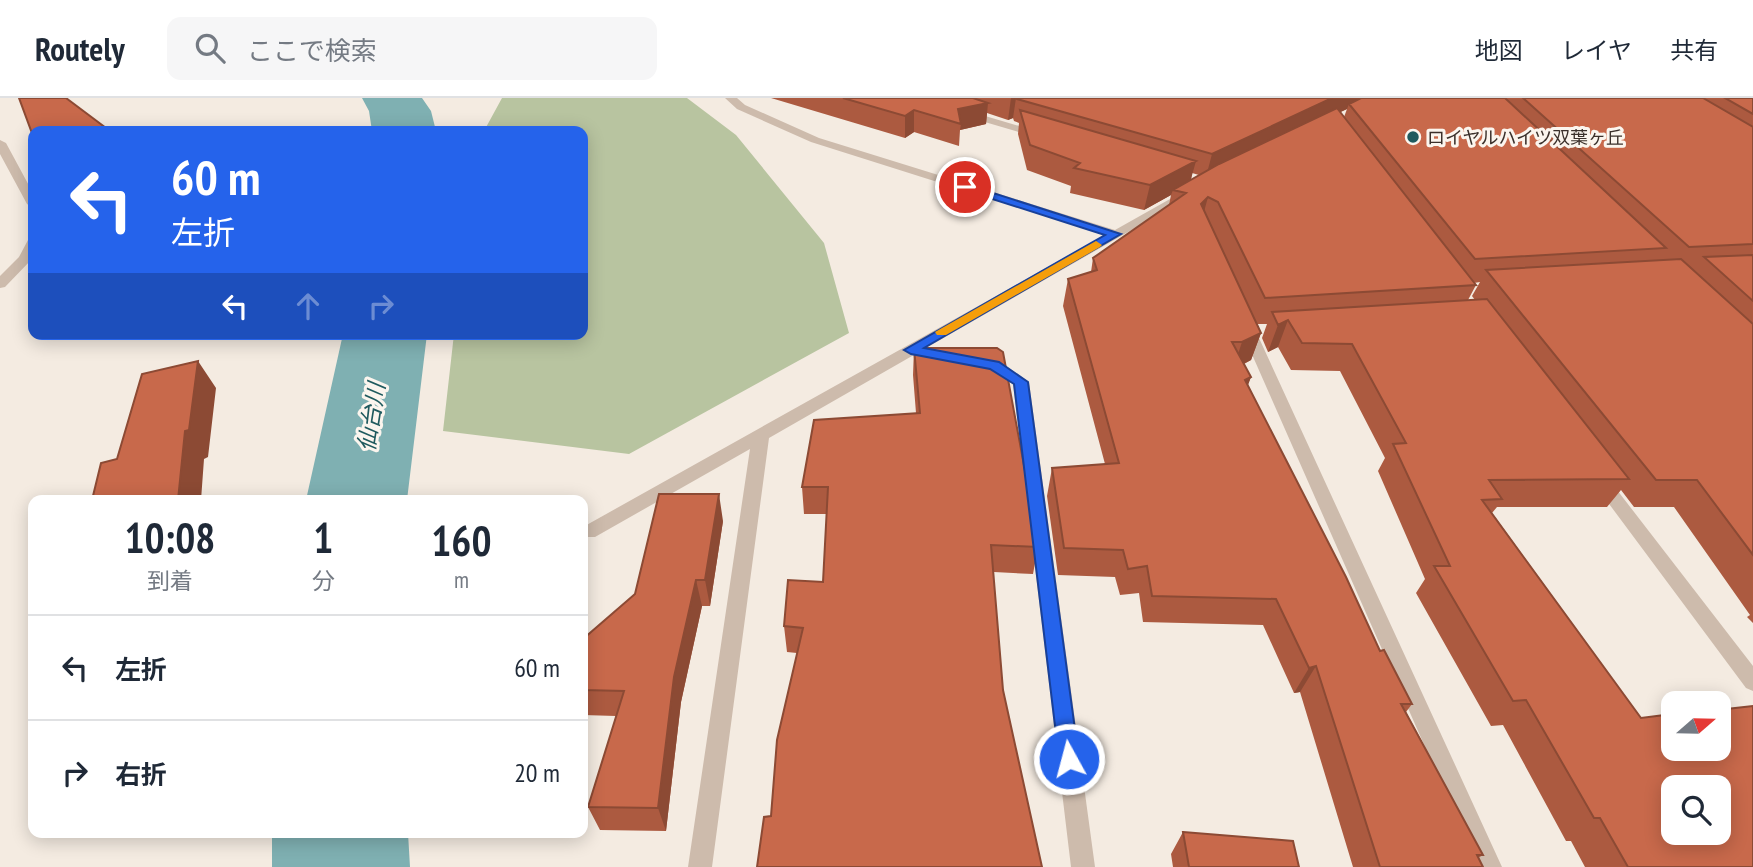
<!DOCTYPE html>
<html lang="ja">
<head>
<meta charset="utf-8">
<style>
  body { margin:0; font-family:"PT Sans Narrow","Noto Sans JP",sans-serif; background:#f6f6f7; color:#1f2937; height:100vh; display:flex; flex-direction:column; font-size:26px; white-space:nowrap }
  * { box-sizing:border-box; margin:0 }
  p { font-size:23px; color:#747a83 }
  .icon { flex:none; width:38px; height:38px; fill:none; stroke:currentColor; stroke-width:2; stroke-linecap:round; stroke-linejoin:round }
  .map { position:relative; flex:1; overflow:hidden }
  .details { position:absolute; left:28px; top:397px; width:560px; height:343px; display:flex; flex-direction:column; background:#fff; border-radius:14px; box-shadow:0 4px 18px #0003 }
  .details>* { flex:none }
  .top-card { position:absolute; left:28px; top:28px; width:560px; height:214px; border-radius:14px; box-shadow:0 4px 18px #0003; background:#2563eb; color:#fff; overflow:hidden }
  .needle { width:46px; rotate:70deg }
  .tools { position:absolute; left:1661px; top:593px; display:grid; gap:14px }
  .tools a { display:grid; place-items:center; width:70px; height:70px; border-radius:14px; background:#fff; box-shadow:0 4px 18px #0003; font-size:35px }
  .pin { position:absolute; display:grid; place-items:center; width:60px; height:60px; color:#fff; margin:-30px; border:4px solid #fff; border-radius:50%; box-shadow:0 2px 7px #0007 }
  .me { position:absolute; width:77px; margin:-38px; rotate:353deg; stroke-linejoin:round; filter:drop-shadow(0 0 5px #0008) }
  .turn { display:flex; align-items:center; gap:24px; height:147px; padding:0 28px; font-size:32px }
  .turn .icon { width:91px; height:91px; stroke-width:2.5 }
  .turn b { display:block; font-size:49px; line-height:60px }
  .lanes { display:flex; align-items:center; height:66px; padding:0 28px; background:#0003; justify-content:center; gap:35px; direction:ltr }
  .lanes .off { opacity:.35 }
  .eta { display:flex; justify-content:space-evenly; align-items:center; height:119px; text-align:center }
  .eta b { font-size:42px; font-weight:800; line-height:49px }
  ul { padding:0; list-style:none }
  li { display:flex; align-items:center; gap:21px; height:105px; padding:0 28px; border-top:2px solid #e0e1e3 }
  li div { flex:1 }
  li b { display:block; font-size:26px }
  li em { font-style:normal }
  header { display:flex; align-items:center; gap:42px; box-sizing:border-box; height:98px; padding:0 35px; background:#fff; border-bottom:2px solid #e0e1e3 }
  header strong { font-size:33px }
  nav { display:flex; gap:38px; margin-inline-start:auto; font-size:24px }
  .search { width:490px; height:63px; background:#f6f6f7; display:flex; align-items:center; gap:18px; box-sizing:border-box; padding:0 24px; border-radius:14px; color:#747a83; font-size:26px }
  .map>svg:first-child { display:block }
  .green { fill:#b8c4a0 }
  .lines { fill:none; stroke-linecap:round; stroke-linejoin:round }
  .river { fill:#7fb0b2; fill-rule:evenodd }
  .minor { fill:#cdbbac; fill-rule:evenodd }
  .wall { fill:#ac5a40; fill-rule:evenodd }
  .shaded-wall { fill:#8c4a34 }
  .building { fill:#c8694b; stroke:#8c4a34; stroke-width:2; fill-rule:evenodd }
  .route { fill:#2563eb; stroke:#184099; stroke-width:2 }
  .slow { fill:#f59e0b }
  .poi-dot { fill:#1f5a5e; stroke:#fbf5ee; stroke-width:2.5 }
  .labels { text-anchor:middle; dominant-baseline:central; stroke-width:6; stroke-linejoin:round; paint-order:stroke }
  .far-poi-label { font-size:18px; fill:#3b302b; stroke:#fbf5ee; text-anchor:start }
  .water-label { font-size:23px; font-style:italic; fill:#1f5a5e; stroke:#fbf5ee }
</style>
</head>
<body>
<header>
<strong>Routely</strong>
<div class="search"><svg class="icon" aria-label="search" viewBox="0 0 24 24"><circle cx="10" cy="10" r="6"/><path d="M15 15l6 6"/></svg>ここで検索</div>
<nav><a>地図</a><a>レイヤ</a><a>共有</a></nav>
</header>
<div class="map">
<svg width="1753" height="769" viewBox="0 0 1753 769">
  <rect width="100%" height="100%" fill="#f4ebe1"/>
  <path class="green" d="M502,0h185l49,37 88,108 25,90 -220,121 -186,-23 11,-97h129v-203h-99z"/>
  <g class="lines">
    <path class="river" d="M362,0h60l9,13 5,20h-64l-3,-20z
      M343,236h84l-20,166h-101z
      M272,735h136l2,34h-138z"/>
    <path class="minor" d="M725,0h12l8,7 74,33 296,92 71,-40 4,-1 6,4 -427,245 -57,429h-24l62,-418 -155,88h-12v-10l522,-292 -294,-93 -74,-33z
      M965,12l78,23 2,2 -6,3 -78,-23 -1,-2z
      M0,42l6,3 27,50v15l-6,-4 -27,-50z
      M33,141l-1,20 -27,28 -5,1v-12l19,-19 9,-17z
      M1246,223l7,4 249,542h-24l-239,-542z
      M987,261l13,3 29,20 66,485h-24l-58,-483 -22,-15 -9,-2 -3,-3z
      M1601,377l6,2 146,189v25l-7,-3 -151,-203 -3,-4 3,-4z"/>
  </g>
  <path class="wall" d="M771,0h982v525l-6,-6 3,-2 -76,-108h-40l-13,-17 -14,17h-110l-5,6 149,205 112,149h-168l-14,-26h-5l-63,-116 -12,1 -75,-133 9,-14 -47,-108 7,-13 -45,-87 -49,-1 -13,-23 -10,5 -6,-14 5,-14h-10l4,9 -10,27 -7,4 7,13 -4,9 133,265 32,53 -6,8 77,143 -5,3 5,9h-130l-53,-175 -6,1 -31,-68 -120,-3 -4,-29 -19,2 -5,-18 -57,-2 -11,-79 5,-28 53,-4 -42,-158 5,-27 23,-7 2,-14 76,-53 2,-10 -27,15 -74,-17 1,-7 -44,-16 -9,-36 1,-11 -5,-2 -1,-3 -5,2 -21,-7 -1,11 -26,6 -1,16 -45,-14 -9,6zM1347,11l-3,8 -4,-5zM1192,75l7,2 -8,5zM1480,184l-8,14 3,4h-7l8,-15 -2,-2z
    M914,250l124,199 -5,27 -39,-2 -223,244 26,-163 -10,-1 -3,-26 39,-44 4,-68h-23l-2,-27 114,-74 -3,-38z
    M723,423l-13,85h-8l-21,96 -15,129 -66,-1 -12,-23 28,-91 -33,-1v-76l52,-45z
    M1183,734l116,35h-126l-2,-13z"/>
  <path class="shaded-wall" d="M1011,0h5l-3,20 -5,2z
    M1332,0h37l-20,6 -2,5 -141,68 6,-23z
    M988,5l-2,21 -26,6 1,-6 -3,-15z
    M914,12v22l-9,6v-22z
    M1196,63l-7,25 -16,4 -2,5 -27,15 6,-25z
    M1208,99l-7,26v-19z
    M1288,222l-10,27 -10,5 10,-27z
    M1261,235l-10,27 -18,9 9,-27z
    M198,263l18,27 -8,69 -4,2 -3,41h-23l7,-69z
    M1251,279l-10,27 4,-24z
    M719,396l4,27 -13,85 -5,-26z
    M696,482l6,26 -21,96 -15,129 -8,-23 16,-131z
    M1316,568l-16,26 -6,1 15,-25z"/>
  <path class="building" d="M19,0h47l44,33h-77v5z
    M843,0h130l15,5 -30,6 3,15 -47,-14 -9,6z
    M1016,0h316l-120,56 -195,-55z
    M1361,0h144l161,150 -191,11 -126,-155z
    M1523,0h180l50,29v117l-64,3z
    M1725,0h28v16z
    M1337,10l139,177 -211,13 -47,-96 -10,-5 -7,7 60,129 -19,9h-10l19,35 -6,3 101,197 34,74 4,-1 28,54h-11l82,151h-6l6,12h-103l-64,-201 -7,2 -33,-69 -124,-3 -5,-30 -19,3 -5,-19 -59,-2 -12,-80 67,-5 -51,-184 29,-9 -4,-12 93,-65 -13,-3 46,-26z
    M1020,12l176,51 -46,24 -76,-17 6,-5 -50,-18z
    M1753,157v46l-49,-44z
    M1681,161l72,65v231l-56,-75h-41l-170,-210z
    M1487,201l142,180 -140,1 13,19 -20,1 159,218 32,-4v35h45v-39l35,-4v161h-125l-28,-49h-6l-68,-118 -13,1 -79,-135h16l-57,-122 13,-1 -54,-99 -50,-1 -14,-23 -10,5 -6,-13zM1673,690h45v45h-45z
    M914,250h83l6,4 22,119 3,-1 10,77 -47,-2 12,145 39,177h-285l7,-50 7,-1 6,-76 26,-112 -19,-2 4,-46 35,2 5,-95h-26l12,-67 106,-7z
    M198,263l-9,69 -4,1 -7,69h-86l9,-37 16,-4 25,-85z
    M659,396h60l-14,86h-9l-22,97 -16,131 -70,-1 36,-116 -41,-1v-51l52,-45z
    M1183,734l110,9 6,26h-110z"/>
  <path class="route" d="M965,86l156,50 -197,114 75,14 29,20 51,377 -3,7 -7,3 -7,-3 -3,-7 -45,-375 -24,-15 -79,-15 -7,-4 201,-115 -144,-46v-4z"/>
  <path class="slow" d="M1096,143l6,4 -2,2 -154,88h-9l-2,-3z"/>
  <circle class="poi-dot" cx="1413" cy="39" r="7"/>
  <g class="labels">
    <g class="far-poi-label">
      <text x="1427" y="39">ロイヤルハイツ双葉ヶ丘</text>
    </g>
    <g class="water-label">
      <text transform="translate(371 319) rotate(-81)">仙台川</text>
    </g>
  </g>
</svg>
<div class="tools">
<a><svg class="needle" viewBox="-14 -14 28 28"><path d="M0-13l5 13h-10z" fill="#e53935"/><path d="M0 13l5-13h-10z" fill="#747a83"/></svg></a>
<a><svg class="icon" aria-label="search" viewBox="0 0 24 24"><circle cx="10" cy="10" r="6"/><path d="M15 15l6 6"/></svg></a>
</div>
<div class="pin" style="left:965px;top:89px;background:#d93025"><svg class="icon" aria-label="arrive" viewBox="0 0 24 24"><path d="M6 21V4h12l-3 4 3 4H6"/></svg></div>
<svg class="me" style="left:1069px;top:661px" viewBox="-20 -20 40 40"><circle r="17" fill="#2563eb" stroke="#fff" stroke-width="3"/><path d="M0-11L8 9 0 5-8 9z" fill="#fff"/></svg>
<div class="top-card">
<div class="turn"><svg class="icon" aria-label="left" viewBox="0 0 24 24"><path d="M17 20v-9H6M10 6l-5 5 5 5"/></svg><div><b>60 m</b>左折</div></div>
<div class="lanes"><svg class="icon" aria-label="left" viewBox="0 0 24 24"><path d="M17 20v-9H6M10 6l-5 5 5 5"/></svg><svg class="icon off" aria-label="ahead" viewBox="0 0 24 24"><path d="M12 20V5M6 11l6-6 6 6"/></svg><svg class="icon off" aria-label="right" viewBox="0 0 24 24"><path d="M7 20v-9h11M14 6l5 5-5 5"/></svg></div>
</div>
<section class="details">
<div class="eta">
<div><b>10:08</b><p>到着</p></div>
<div><b>1</b><p>分</p></div>
<div><b>160</b><p>m</p></div>
</div>
<ul>
<li><svg class="icon" aria-label="left" viewBox="0 0 24 24"><path d="M17 20v-9H6M10 6l-5 5 5 5"/></svg><div><b>左折</b></div><em>60 m</em></li>
<li><svg class="icon" aria-label="right" viewBox="0 0 24 24"><path d="M7 20v-9h11M14 6l5 5-5 5"/></svg><div><b>右折</b></div><em>20 m</em></li>
</ul>
</section>
</div>
</body>
</html>
